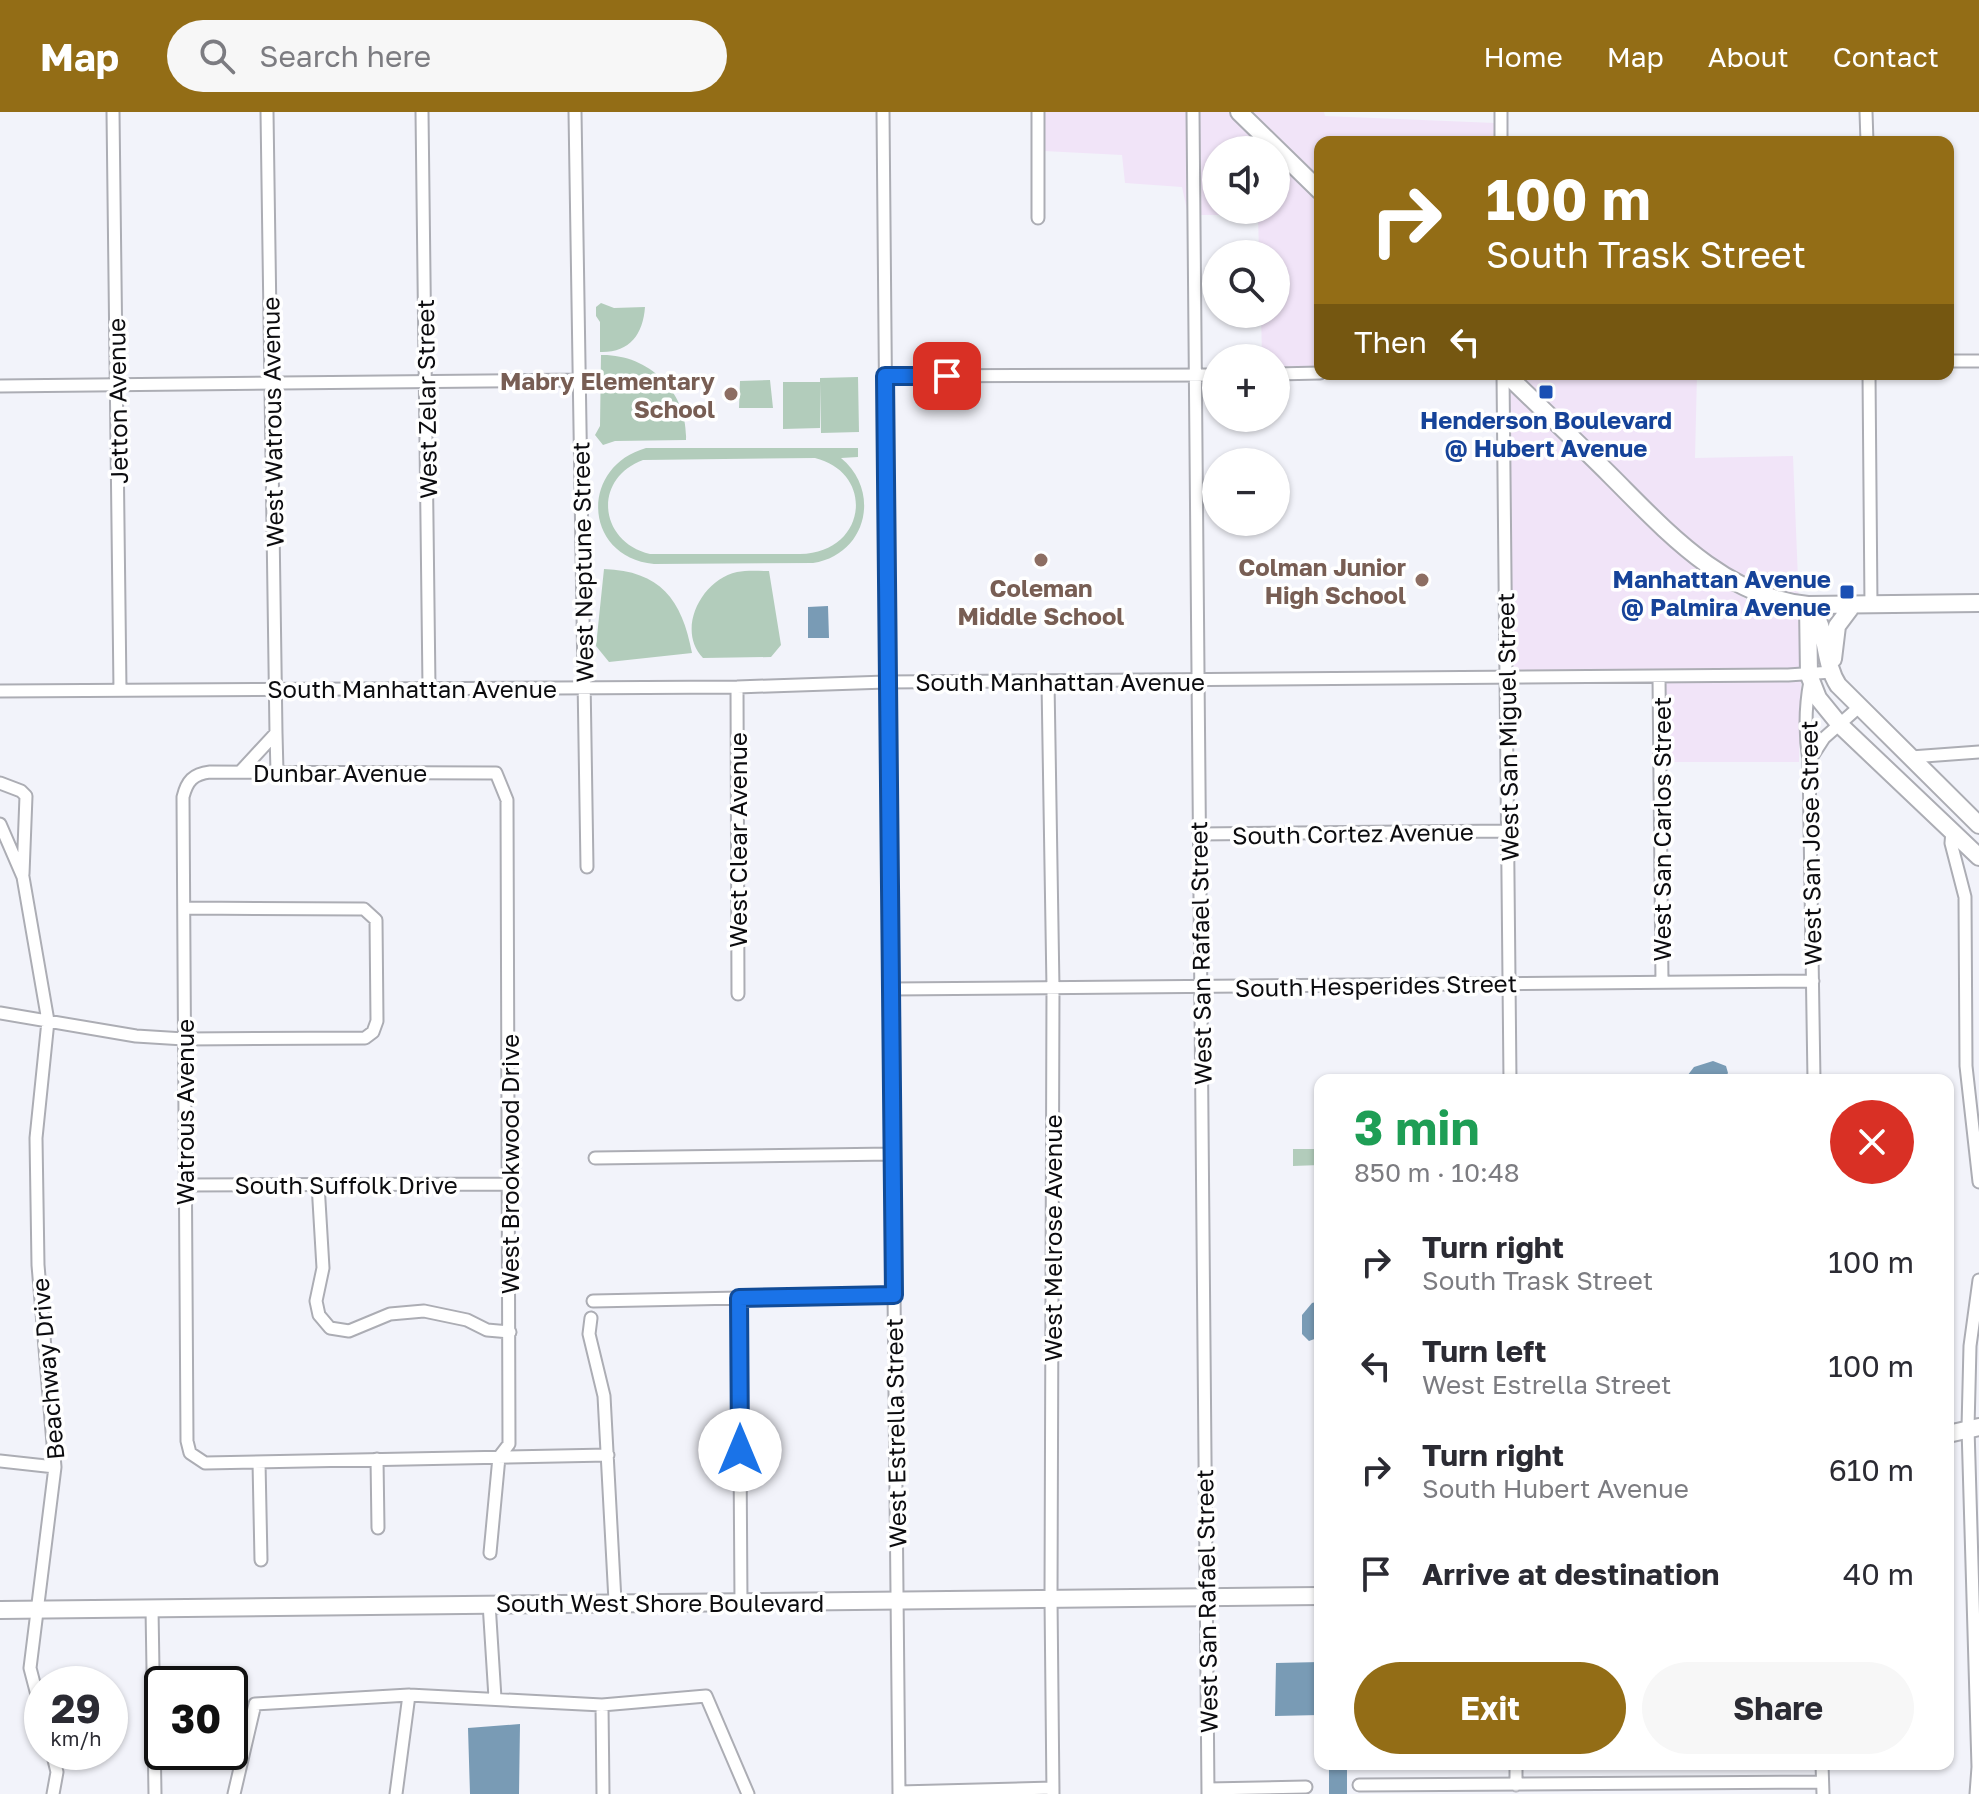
<!DOCTYPE html>
<html lang="en">
<head>
<meta charset="utf-8">
<style>
  body { margin:0; font-family:"Golos Text",sans-serif; background:#f7f7f7; color:#2b2b33; height:100vh; display:flex; flex-direction:column; font-size:30px; white-space:nowrap }
  * { box-sizing:border-box; margin:0 }
  p { font-size:26px; color:#7c7c81 }
  .icon { flex:none; width:44px; height:44px; fill:none; stroke:currentColor; stroke-width:2; stroke-linecap:round; stroke-linejoin:round }
  .map { position:relative; flex:1; overflow:hidden }
  .details { position:absolute; left:1314px; top:962px; width:640px; height:696px; display:flex; flex-direction:column; background:#fff; border-radius:16px; box-shadow:0 2px 6px #0004 }
  .details>* { flex:none }
  .top-card { position:absolute; left:1314px; top:24px; width:640px; height:244px; border-radius:16px; box-shadow:0 2px 6px #0004; background:#936d16; color:#fff; overflow:hidden }
  .buttons { position:absolute; left:1202px; top:24px; display:grid; gap:16px }
  .buttons a { display:grid; place-items:center; width:88px; height:88px; border-radius:50%; background:#fff; box-shadow:0 2px 6px #0004; font-size:40px }
  .speed { position:absolute; left:24px; top:1554px; display:flex; gap:16px; font-size:40px; font-weight:700; text-align:center }
  .speed>* { display:grid; place-content:center; width:104px; height:104px; border-radius:50%; background:#fff; box-shadow:0 2px 6px #0004; line-height:1 }
  .speed small { font-size:20px; font-weight:400 }
  .speed .limit { border:4px solid #111; border-radius:12px; background:#fff; color:#111 }
  .pin { position:absolute; display:grid; place-items:center; width:68px; height:68px; color:#fff; margin:-34px; border-radius:16px; box-shadow:0 4px 12px #0006 }
  .me { position:absolute; width:88px; margin:-44px; rotate:0deg; stroke-linejoin:round; filter:drop-shadow(0 0 6px #0008) }
  .turn { display:flex; align-items:center; gap:28px; height:168px; padding:0 40px; font-size:36px }
  .turn .icon { width:104px; height:104px; stroke-width:2.5 }
  .turn b { display:block; font-size:56px; line-height:68px }
  .then { display:flex; align-items:center; height:76px; padding:0 40px; background:#0003; gap:16px; font-size:30px }
  .round { display:grid; place-items:center; flex:none; width:84px; height:84px; border-radius:42px; background:#f7f7f7 }
  .head { display:flex; align-items:center; justify-content:space-between; height:136px; padding:0 40px }
  h1 { font-size:48px; font-weight:700; line-height:60px; color:#1e9e55 }
  .button { display:flex; gap:16px; margin-top:auto; padding:16px 40px }
  .button a { flex:1; height:92px; border-radius:48px; background:#936d16; color:#fff; font-size:32px; font-weight:700; line-height:92px; text-align:center }
  .button a+a { background:#f7f7f7; color:#2b2b33 }
  ul { padding:0; list-style:none }
  li { display:flex; align-items:center; gap:24px; height:104px; padding:0 40px }
  li div { flex:1 }
  li b { display:block; font-size:30px }
  li em { font-style:normal }
  header { display:flex; align-items:center; gap:48px; box-sizing:border-box; height:112px; padding:0 40px; background:#936d16; color:#fff }
  header strong { font-size:38px }
  nav { display:flex; gap:44px; margin-inline-start:auto; font-size:28px }
  .search { width:560px; height:72px; background:#f7f7f7; display:flex; align-items:center; gap:20px; box-sizing:border-box; padding:0 28px; border-radius:44px; color:#7c7c81; font-size:30px }
  .map>svg:first-child { display:block }
  .commercial { fill:#f1e4f8 }
  .green { fill:#b2ccbb; fill-rule:evenodd }
  .water { fill:#799bb5 }
  .lines { fill:none; stroke-linecap:round; stroke-linejoin:round }
  .street-casing { stroke:#acadb4; stroke-width:15 }
  .secondary-casing { stroke:#acadb4; stroke-width:20 }
  .street { stroke:#fff; stroke-width:11 }
  .secondary { stroke:#fff; stroke-width:16 }
  .route-casing { stroke:#114b97; stroke-width:20 }
  .route { stroke:#1a73e8; stroke-width:14 }
  .transit-dot { fill:#1a4fb4; stroke:#fff; stroke-width:3 }
  .education-dot { fill:#8d6e63; stroke:#fff; stroke-width:3 }
  .labels { text-anchor:middle; dominant-baseline:central; stroke-width:7; stroke-linejoin:round; paint-order:stroke }
  .education-label { font-size:24px; font-weight:bold; fill:#785e54; stroke:#fff; text-anchor:end }
  .street-label { font-size:24px; fill:#0c0c0f; stroke:#fff }
  .transit-label { font-size:24px; font-weight:bold; fill:#164399; stroke:#fff }
</style>
</head>
<body>
<header>
<strong>Map</strong>
<div class="search"><svg class="icon" aria-label="search" viewBox="0 0 24 24"><circle cx="10" cy="10" r="6"/><path d="M15 15l6 6"/></svg>Search here</div>
<nav><a>Home</a><a>Map</a><a>About</a><a>Contact</a></nav>
</header>
<div class="map">
<svg width="1979" height="1682" viewBox="0 0 1979 1682">
  <rect width="100%" height="100%" fill="#f2f3fa"/>
  <path class="commercial" d="M1043,0h144v98l-5,-23 -57,-4 -3,-28 -78,-4z
    M1199,0h32l39,38h-54v60h60v-54l44,43v169h-44v-10h-14l-1,-44h15v-60h-17l-1,-39h-59z
    M1247,0h77l1,4 170,7v19h-175v41z
    M1697,262l-2,84 98,-2 6,148 -84,-33 -198,-195z
    M1510,273l197,193 45,24 47,13 3,53 -290,3z
    M1801,567l-2,83h-133l-1,-80z"/>
  <path class="green" d="M601,191l13,5 31,-1c-2,28 -16,46 -45,45v-30l-4,-6v-9z
    M601,243c48,-1 87,37 85,85l-71,1 -12,4 -8,-10 5,-9z
    M858,265l1,55 -38,1 -1,-50v45l-37,1v-47h37v-4z
    M770,268l3,28h-34l1,-27z
    M646,336h212v9l-17,1c41,34 25,97 -28,105l-159,1c-71,-7 -75,-97 -8,-116zM815,346c61,15 52,95 -15,96h-150c-51,-12 -58,-75 -7,-94z
    M604,457c56,2 78,30 88,84l-83,9 -13,-16z
    M769,459l12,74 -10,12 -68,1c-27,-28 -2,-78 34,-86 10,-2 22,-1 32,-1z
    M1293,1037h27v16l-27,1z"/>
  <path class="water" d="M828,494l1,32h-21v-31z
    M1713,949l13,5 2,7 -4,7h-40l10,-13z
    M1320,1189v36l-11,4 -7,-7v-19l10,-12z
    M1320,1550v53l-45,1 1,-53z
    M520,1612l-1,70h-49l-2,-66z
    M1329,1652h18v30h-18z"/>
  <g class="lines">
    <g class="street-casing">
      <path id="street" d="M113,0l7,578
        M422,0l7,575
        M575,0l12,755
        M883,0c4,561 11,1121 16,1682
        M1038,0v106
        M1193,0l15,1682
        M1501,0v30
        M1866,0l1,30
        M1948,249h31
        M1276,262l44,-1
        M1503,262l7,706
        M1869,262l2,232
        M885,264l331,-1
        M0,274l580,-6
        M1659,565l3,305
        M1810,569c-5,26 -5,54 -1,80l5,319
        M1048,570l5,306 -2,611 2,195
        M737,575l1,307
        M0,579l737,-4 149,-5 902,-7 44,-3
        M276,621l1,39
        M1911,645l68,-5
        M1809,649l15,-23 35,-31
        M240,660l36,-39 -9,-621
        M0,671l21,8 5,5 -3,78
        M0,712l23,53 25,144 -12,117 2,127 17,202 -25,201 12,46
        M1952,719l-1,12 14,54 1,169 13,116
        M1199,722l308,-3
        M892,877l921,-8
        M0,901l136,23 48,3 181,-1 8,-6 4,-11 -1,-101 -12,-11 -178,-1
        M595,1046l298,-4
        M318,1072l5,84 -7,33 3,14 11,13 19,3 41,-17 34,-3 43,9 20,10 23,2
        M184,1073l324,-1
        M739,1186l2,304
        M593,1189l301,-6
        M591,1206l-2,16 15,62 11,205
        M377,1347l1,69
        M0,1349l55,6
        M259,1350l2,98
        M490,1441l9,-96 10,-13 -2,-644 -11,-27 -286,-1c-17,2 -23,9 -27,25l4,644 3,12 15,10 403,-8
        M489,1491l6,95
        M152,1496l3,186
        M602,1593l1,89
        M52,1640l5,20 -4,22
        M1516,1652v21
        M1822,1652l1,30
        M1359,1673l463,-3
        M1208,1677l98,-2
        M899,1680l154,-4
        M234,1682l21,-90 154,-9 193,10 104,-9 42,98
        M396,1682l13,-99
        M1976,1682l2,-27 -10,-339 2,-82 9,-66"/>
    </g>
    <g class="secondary-casing">
      <path id="secondary" d="M1239,0l81,79
        M1506,262c35,34 71,68 106,103 55,55 113,120 196,128l171,-2
        M1808,493l1,70 9,23 22,27 139,132
        M1808,493c21,22 14,55 30,80l141,140
        M1833,547l4,-33 15,-20
        M1948,1322l31,-7
        M0,1498l1320,-14"/>
    </g>
    <use href="#street" class="street"/>
    <use href="#secondary" class="secondary"/>
  </g>
  <g class="lines">
    <g class="route-casing">
      <path id="route" d="M740,1338l-1,-152 155,-3 -9,-919h62"/>
    </g>
    <use href="#route" class="route"/>
  </g>
  <g class="transit-dot">
    <rect x="1538" y="272" width="16" height="16" rx="4"/>
    <rect x="1839" y="472" width="16" height="16" rx="4"/>
  </g>
  <g class="education-dot">
    <circle cx="731" cy="282" r="8"/>
    <circle cx="1041" cy="448" r="8"/>
    <circle cx="1422" cy="468" r="8"/>
  </g>
  <g class="labels">
    <g class="education-label">
      <text x="715" y="268">Mabry Elementary<tspan x="715" dy="28">School</tspan></text>
      <text x="1406" y="454">Colman Junior<tspan x="1406" dy="28">High School</tspan></text>
      <text x="1041" y="475" text-anchor="middle">Coleman<tspan x="1041" dy="28">Middle School</tspan></text>
    </g>
    <g class="street-label">
      <text transform="translate(426 287) rotate(-91)">West Zelar Street</text>
      <text transform="translate(117 289) rotate(-91)">Jetton Avenue</text>
      <text transform="translate(272 310) rotate(-91)">West Watrous Avenue</text>
      <text transform="translate(582 450) rotate(-91)">West Neptune Street</text>
      <text x="1060" y="569">South Manhattan Avenue</text>
      <text x="412" y="576">South Manhattan Avenue</text>
      <text transform="translate(1507 615) rotate(-91)">West San Miguel Street</text>
      <text x="340" y="660">Dunbar Avenue</text>
      <text transform="translate(1661 717) rotate(-90)">West San Carlos Street</text>
      <text transform="translate(1353 721) rotate(-1)">South Cortez Avenue</text>
      <text transform="translate(737 728) rotate(-90)">West Clear Avenue</text>
      <text transform="translate(1810 731) rotate(-91)">West San Jose Street</text>
      <text transform="translate(1200 841) rotate(-91)">West San Rafael Street</text>
      <text transform="translate(1376 873) rotate(-1)">South Hesperides Street</text>
      <text transform="translate(184 1000) rotate(-90)">Watrous Avenue</text>
      <text transform="translate(509 1052) rotate(-90)">West Brookwood Drive</text>
      <text x="346" y="1072">South Suffolk Drive</text>
      <text transform="translate(1052 1126) rotate(-90)">West Melrose Avenue</text>
      <text transform="translate(47 1257) rotate(-95)">Beachway Drive</text>
      <text transform="translate(895 1321) rotate(-91)">West Estrella Street</text>
      <text transform="translate(1206 1489) rotate(-91)">West San Rafael Street</text>
      <text x="660" y="1490">South West Shore Boulevard</text>
    </g>
    <g class="transit-label">
      <text x="1546" y="307">Henderson Boulevard<tspan x="1546" dy="28">@ Hubert Avenue</tspan></text>
      <text x="1831" y="466" text-anchor="end">Manhattan Avenue<tspan x="1831" dy="28">@ Palmira Avenue</tspan></text>
    </g>
  </g>
</svg>
<div class="buttons">
<a><svg class="icon" aria-label="sound" viewBox="0 0 24 24"><path d="M4 9h4l5-4v14l-5-4H4zM17 9q2 3 0 6"/></svg></a>
<a><svg class="icon" aria-label="search" viewBox="0 0 24 24"><circle cx="10" cy="10" r="6"/><path d="M15 15l6 6"/></svg></a>
<a>+</a>
<a>−</a>
</div>
<div class="speed"><div>29<small>km/h</small></div><div class="limit">30</div></div>
<div class="pin" style="left:947px;top:264px;background:#d93025"><svg class="icon" aria-label="arrive" viewBox="0 0 24 24"><path d="M6 21V4h12l-3 4 3 4H6"/></svg></div>
<svg class="me" style="left:740px;top:1338px" viewBox="-20 -20 40 40"><circle r="19" fill="#fff"/><path d="M0-13L10 11 0 6-10 11z" fill="#1a73e8"/></svg>
<div class="top-card">
<div class="turn"><svg class="icon" aria-label="right" viewBox="0 0 24 24"><path d="M7 20v-9h11M14 6l5 5-5 5"/></svg><div><b>100 m</b>South Trask Street</div></div>
<div class="then">Then<svg class="icon" aria-label="left" viewBox="0 0 24 24"><path d="M17 20v-9H6M10 6l-5 5 5 5"/></svg></div>
</div>
<section class="details">
<div class="head"><div><h1>3 min</h1><p>850 m · 10:48</p></div><a class="round" style="background:#d93025;color:#fff"><svg class="icon" aria-label="close" viewBox="0 0 24 24"><path d="M6 6l12 12M18 6L6 18"/></svg></a></div>
<ul>
<li><svg class="icon" aria-label="right" viewBox="0 0 24 24"><path d="M7 20v-9h11M14 6l5 5-5 5"/></svg><div><b>Turn right</b><p>South Trask Street</p></div><em>100 m</em></li>
<li><svg class="icon" aria-label="left" viewBox="0 0 24 24"><path d="M17 20v-9H6M10 6l-5 5 5 5"/></svg><div><b>Turn left</b><p>West Estrella Street</p></div><em>100 m</em></li>
<li><svg class="icon" aria-label="right" viewBox="0 0 24 24"><path d="M7 20v-9h11M14 6l5 5-5 5"/></svg><div><b>Turn right</b><p>South Hubert Avenue</p></div><em>610 m</em></li>
<li><svg class="icon" aria-label="arrive" viewBox="0 0 24 24"><path d="M6 21V4h12l-3 4 3 4H6"/></svg><div><b>Arrive at destination</b></div><em>40 m</em></li>
</ul>
<div class="button"><a>Exit</a><a>Share</a></div>
</section>
</div>
</body>
</html>
